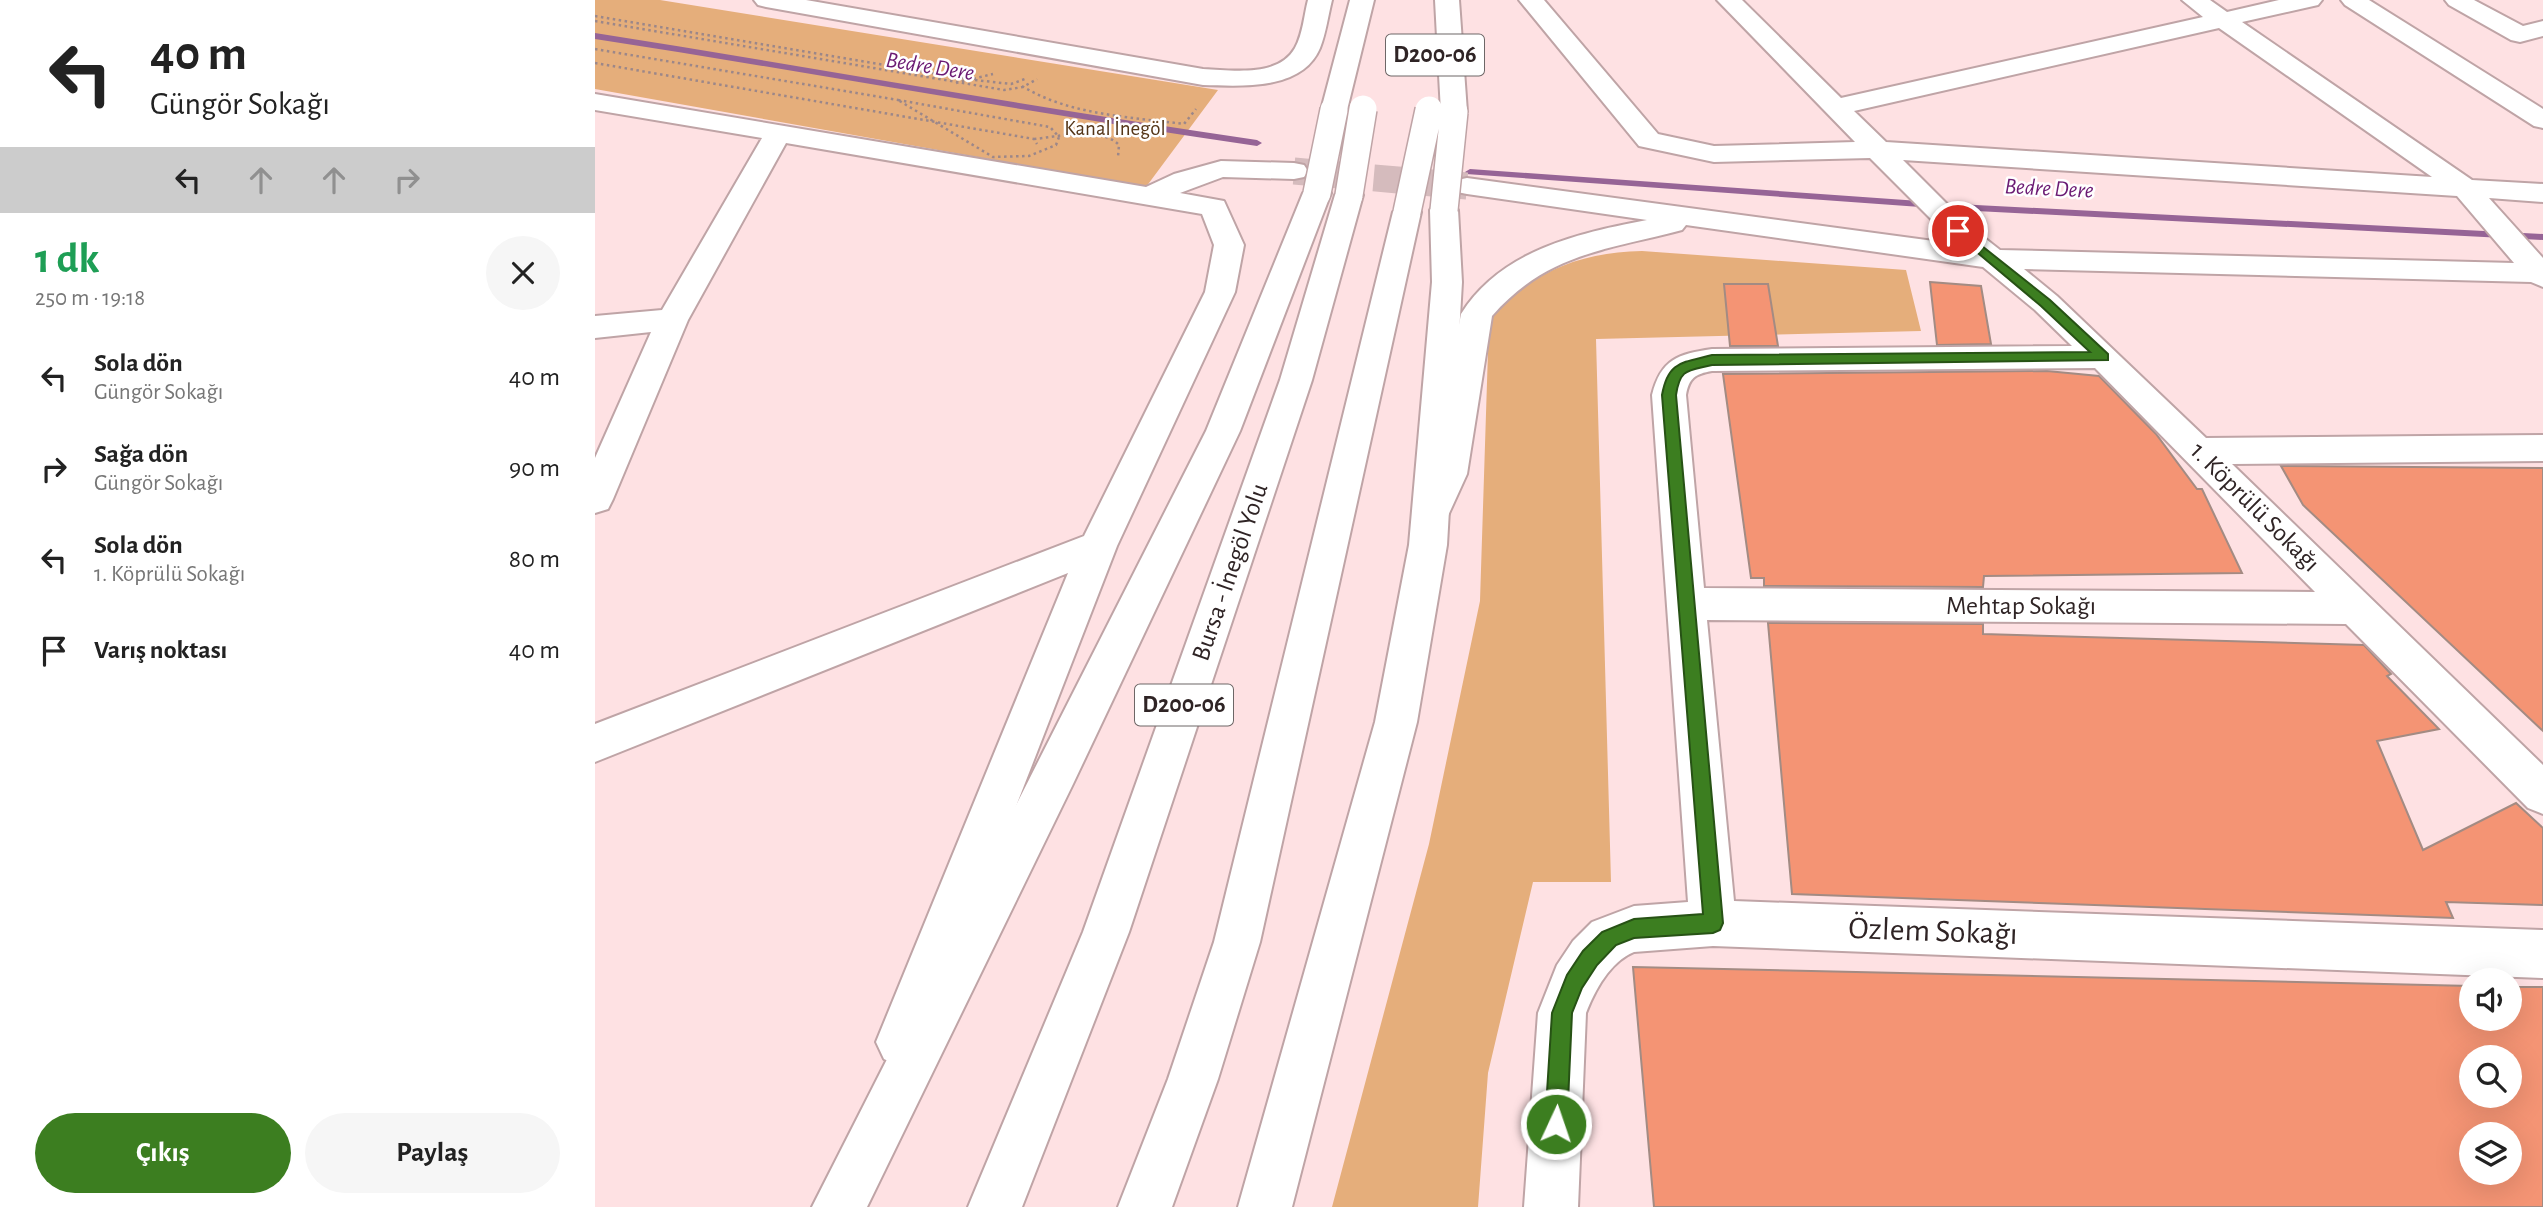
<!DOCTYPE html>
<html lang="tr">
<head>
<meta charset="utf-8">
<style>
  body { margin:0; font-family:"Alegreya Sans",sans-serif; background:#f6f6f6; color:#222; height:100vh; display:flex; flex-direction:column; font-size:26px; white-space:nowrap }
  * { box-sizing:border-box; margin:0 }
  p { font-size:23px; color:#767676 }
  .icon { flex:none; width:38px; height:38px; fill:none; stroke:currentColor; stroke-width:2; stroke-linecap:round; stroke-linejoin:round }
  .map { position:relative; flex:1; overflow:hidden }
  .sheet { display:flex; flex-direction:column; background:#fff; width:595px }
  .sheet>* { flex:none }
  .banner { background:#fff; color:#222; overflow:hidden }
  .tools { position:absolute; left:1864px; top:968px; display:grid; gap:14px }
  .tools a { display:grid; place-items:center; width:63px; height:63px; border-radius:50%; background:#fff; box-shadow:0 7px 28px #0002; font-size:35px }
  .pin { position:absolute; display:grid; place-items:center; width:60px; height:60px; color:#fff; margin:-30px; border:4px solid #fff; border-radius:50%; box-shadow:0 2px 7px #0007 }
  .me { position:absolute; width:77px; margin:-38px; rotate:3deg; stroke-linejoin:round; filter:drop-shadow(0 0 5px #0008) }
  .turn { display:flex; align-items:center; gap:24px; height:147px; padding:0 35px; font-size:32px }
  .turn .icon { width:91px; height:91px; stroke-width:2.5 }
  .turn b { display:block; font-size:49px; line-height:60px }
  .lanes { display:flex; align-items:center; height:66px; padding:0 35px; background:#0003; justify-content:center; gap:35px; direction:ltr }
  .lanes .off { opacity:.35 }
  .round { display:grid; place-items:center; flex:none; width:74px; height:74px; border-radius:37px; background:#f6f6f6 }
  .head { display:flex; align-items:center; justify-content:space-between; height:119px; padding:0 35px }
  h1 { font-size:42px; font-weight:700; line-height:52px; color:#1e9e55 }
  .button { display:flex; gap:14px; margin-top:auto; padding:14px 35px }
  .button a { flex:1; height:80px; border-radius:42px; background:#3c7e20; color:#fff; font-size:28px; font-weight:700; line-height:80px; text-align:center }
  .button a+a { background:#f6f6f6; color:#222 }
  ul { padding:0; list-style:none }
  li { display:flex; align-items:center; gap:21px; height:91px; padding:0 35px }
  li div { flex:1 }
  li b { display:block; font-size:26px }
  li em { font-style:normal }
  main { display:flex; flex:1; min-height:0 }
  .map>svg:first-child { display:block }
  .green { fill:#e5ae7b }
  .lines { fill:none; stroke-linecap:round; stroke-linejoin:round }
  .stream { fill:#966496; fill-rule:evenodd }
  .building { fill:#f49474; stroke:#a38b83; stroke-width:2; fill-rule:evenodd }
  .minor-tunnel { stroke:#d5bbbd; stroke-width:27; stroke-dasharray:27 13; stroke-linecap:butt }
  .minor-casing { stroke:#bfa4a6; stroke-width:4 }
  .highway-casing { stroke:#bfa4a6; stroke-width:4 }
  .path { stroke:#9c8789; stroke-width:2.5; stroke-dasharray:2.5 3.5; stroke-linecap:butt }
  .minor { fill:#fff; fill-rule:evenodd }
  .highway { fill:#fff; fill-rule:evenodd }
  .highway-bridge-casing { stroke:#bfa4a6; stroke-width:30; stroke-linecap:butt }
  .highway-bridge { stroke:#fff; stroke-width:27 }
  .route { fill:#3c7e20; stroke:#275215; stroke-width:2 }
  .labels { text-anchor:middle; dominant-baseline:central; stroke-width:5; stroke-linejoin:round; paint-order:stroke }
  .far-park-label { font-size:21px; fill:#543517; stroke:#fff }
  .far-water-label { font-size:23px; font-style:italic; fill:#6b1a73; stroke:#fff }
  .shield { fill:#fff; stroke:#6d6666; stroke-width:2 }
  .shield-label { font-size:24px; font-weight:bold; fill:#2f2425 }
  .street-label { font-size:26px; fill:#2f2425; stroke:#fff }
  .near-street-label { font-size:32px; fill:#2f2425; stroke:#fff }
</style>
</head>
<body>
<main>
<section class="sheet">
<div class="banner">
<div class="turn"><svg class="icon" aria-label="left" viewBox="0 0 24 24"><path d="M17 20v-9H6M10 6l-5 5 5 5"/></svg><div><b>40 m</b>Güngör Sokağı</div></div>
<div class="lanes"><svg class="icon" aria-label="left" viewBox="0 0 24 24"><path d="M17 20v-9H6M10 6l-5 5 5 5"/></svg><svg class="icon off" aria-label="ahead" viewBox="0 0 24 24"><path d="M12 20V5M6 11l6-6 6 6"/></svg><svg class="icon off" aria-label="ahead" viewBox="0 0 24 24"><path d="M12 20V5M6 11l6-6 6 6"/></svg><svg class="icon off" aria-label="right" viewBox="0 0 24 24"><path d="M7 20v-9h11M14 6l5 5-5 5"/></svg></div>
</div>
<div class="head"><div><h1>1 dk</h1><p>250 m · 19:18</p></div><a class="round"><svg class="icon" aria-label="close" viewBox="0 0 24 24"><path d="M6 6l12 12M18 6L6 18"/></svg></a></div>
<ul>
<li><svg class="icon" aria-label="left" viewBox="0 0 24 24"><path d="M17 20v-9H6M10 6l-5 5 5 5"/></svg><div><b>Sola dön</b><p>Güngör Sokağı</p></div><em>40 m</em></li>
<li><svg class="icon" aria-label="right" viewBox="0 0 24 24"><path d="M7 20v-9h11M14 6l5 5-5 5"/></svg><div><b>Sağa dön</b><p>Güngör Sokağı</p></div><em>90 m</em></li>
<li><svg class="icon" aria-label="left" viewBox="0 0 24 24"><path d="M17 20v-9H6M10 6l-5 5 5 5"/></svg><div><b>Sola dön</b><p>1. Köprülü Sokağı</p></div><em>80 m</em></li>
<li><svg class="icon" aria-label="arrive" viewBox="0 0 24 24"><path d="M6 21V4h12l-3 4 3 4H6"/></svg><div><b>Varış noktası</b></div><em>40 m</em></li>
</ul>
<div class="button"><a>Çıkış</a><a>Paylaş</a></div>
</section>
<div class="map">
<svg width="1948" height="1207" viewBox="0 0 1948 1207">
  <rect width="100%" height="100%" fill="#fee1e3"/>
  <path class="green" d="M0,0h65l558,90 -72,97 -551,-98z
    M1047,251l264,19 15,61 -325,8 15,543h-78l-45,191 -10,134h-146l97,-363 51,-243 9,-281c44,-49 88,-67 153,-69z"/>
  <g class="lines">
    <path class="stream" d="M0,33c221,35 441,75 662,107l5,3 -5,3c-221,-32 -441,-73 -662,-107z
      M875,169l506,36 567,29v6l-567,-29 -510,-37 -1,-2z"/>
  </g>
  <path class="building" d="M1335,282l51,4 10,58 -54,1z
    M1129,284h44l10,62h-48z
    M1452,371l52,5 57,58 41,55h5l40,84 -258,3 -1,11 -219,-1v-8h-13l-28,-204z
    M1686,466l262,2v263l-240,-226z
    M1173,623l215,1v10l381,11 27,29 -4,2 52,53 -62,12 46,109 93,-47 27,25v77l-97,-3 7,16 -661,-24z
    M1038,967l838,19v32h38v-31h34v220h-889zM1876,1057h38v39h-38zM1876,1134h38v38h-38z"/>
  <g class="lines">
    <path class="minor-tunnel" d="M699,171l173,15"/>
    <g class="minor-casing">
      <path id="minor" d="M159,0h52l397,69c28,1 75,9 92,-21 8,-14 9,-33 13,-48h24c-4,16 -6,33 -12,48 -18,43 -79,38 -117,37l-437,-78 -8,-2z
        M924,0h25l114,134 56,12 141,-4 -138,-142h25l99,98 362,-81 -21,-17h28l17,12 52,-12h43l-4,5 -76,17 230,158 71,4v18l-54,-4 54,60v29l-12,-5 -507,-13 33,27 149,142 337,-3v26l-311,3 311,301v49l-15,-6 -182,-184 -639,-4 27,281 809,29v48l-830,-32 -79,6c-24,10 -39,38 -48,61l-8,194h-54l14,-194 19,-48 16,-24 19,-19 42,-16 54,-4 -36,-507c9,-36 26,-41 60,-46l360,-3 -37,-36 -52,-43 -297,-42 -4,5c-75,20 -135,23 -190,86l-25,158 -21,46 -13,4 -13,-4 -5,-10 16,-36 30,-160c40,-64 118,-81 186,-94l-180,-26 -10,-2 -4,-6 4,-6 10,-2 489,66 -86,-86 -156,4 -75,-16zM1624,28l213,149 -546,-35 -32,-31zM1308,160l554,36 57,67 -514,-13 -32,-25zM1500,368l220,224 -611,-4 -18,-193c3,-17 9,-21 26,-24z
        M1746,0h28l174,109v19l-9,-2 -189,-121z
        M1850,0h29l49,26 20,-5v15l-23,6 -9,-2 -62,-35z
        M0,94l551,93 28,-13 47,-13 73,2 10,2 4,6 -4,6 -10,2 -71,-2 -43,16 44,8 20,44 -9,47 -118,254 -199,513 -17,8 -17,-8 -8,-17 192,-469 -473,189v-38l489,-188 121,-244 9,-47 -12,-31 -416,-71 -98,177 -75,179 -5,10 -13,4v-55l56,-126 -56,6v-22l67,-6 100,-172 -167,-28z"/>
    </g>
    <g class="highway-casing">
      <path id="highway" d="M755,0h24l-27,110 -4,6 -9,2 -9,-2 -4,-6z
        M840,0h24l8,112 -4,6 -9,2 -9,-2 -4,-6z
        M722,184l10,3 4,6 -91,238 -167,353 -206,423h-55l394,-776 97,-238 4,-6z
        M754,186l10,3 4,6 -51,185 -183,552 -107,275h-54l115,-275 197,-552 55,-185 4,-6z
        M849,201l10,3 4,6 4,72 -15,263 -30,177 -125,485h-54l137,-485 34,-177 23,-263 -2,-72 4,-6z
        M812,203l10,3 4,6 -161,730 -42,137 -46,128h-54l50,-128 46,-137 179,-730 4,-6z"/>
    </g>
    <path class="path" d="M0,16l372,63
      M0,21l409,69 19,-3 14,-8
      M0,49l303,51
      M0,63l439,76 3,5
      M380,80l36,4 14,-5
      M361,83l37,-9
      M427,86c47,29 108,31 162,38l12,-15
      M303,100l152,27 9,10 -3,8 -27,11 -36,1z
      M439,139c25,-2 65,-14 85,6l-1,12"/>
    <use href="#minor" class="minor"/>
    <use href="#highway" class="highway"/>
    <g class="highway-bridge-casing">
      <path id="highway-bridge" d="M722,193l17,-83
        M754,195l14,-86
        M849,210l10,-98
        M812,212l22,-102"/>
    </g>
    <use href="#highway-bridge" class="highway-bridge"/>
  </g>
  <path class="route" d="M1363,227l92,73 58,54v6l-396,5c-24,6 -32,3 -36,30l47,528 -3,7 -7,3 -79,5 -18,7 -19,20 -15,23 -10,25 -5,111 -4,8 -7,3 -8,-3 -3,-8 7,-111 15,-38 16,-24 19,-19 32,-13 69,-5 -41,-519c6,-34 20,-32 50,-40l378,-3 -49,-46 -87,-73 -2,-2z"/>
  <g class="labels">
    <g class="far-park-label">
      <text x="520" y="128">Kanal İnegöl</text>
    </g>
    <g class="far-water-label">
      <text transform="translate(335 67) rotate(9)">Bedre Dere</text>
      <text transform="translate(1454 189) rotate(3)">Bedre Dere</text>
    </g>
    <g class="shield">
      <rect x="791" y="34.5" width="98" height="41" rx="5"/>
      <rect x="540" y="684.5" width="98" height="41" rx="5"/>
    </g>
    <g class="shield-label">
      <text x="840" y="55">D200-06</text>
      <text x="589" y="705">D200-06</text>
    </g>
    <g class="street-label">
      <text transform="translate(1660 507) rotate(45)">1. Köprülü Sokağı</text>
      <text transform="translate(635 572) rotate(-71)">Bursa - İnegöl Yolu</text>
      <text x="1426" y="606">Mehtap Sokağı</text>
    </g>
    <g class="near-street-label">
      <text transform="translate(1338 931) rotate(2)">Özlem Sokağı</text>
    </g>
  </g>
</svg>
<div class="tools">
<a><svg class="icon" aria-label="sound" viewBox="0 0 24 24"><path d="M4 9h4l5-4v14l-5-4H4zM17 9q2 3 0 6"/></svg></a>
<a><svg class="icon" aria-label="search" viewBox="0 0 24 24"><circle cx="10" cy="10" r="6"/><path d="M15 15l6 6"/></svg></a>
<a><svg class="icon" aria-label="layers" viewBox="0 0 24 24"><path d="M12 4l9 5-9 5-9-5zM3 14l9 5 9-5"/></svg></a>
</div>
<div class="pin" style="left:1363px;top:231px;background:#d93025"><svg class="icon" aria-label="arrive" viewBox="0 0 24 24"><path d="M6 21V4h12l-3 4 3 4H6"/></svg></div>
<svg class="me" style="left:961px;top:1124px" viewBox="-20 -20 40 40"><circle r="17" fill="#3c7e20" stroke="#fff" stroke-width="3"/><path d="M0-11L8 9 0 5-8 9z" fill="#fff"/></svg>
</div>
</main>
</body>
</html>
